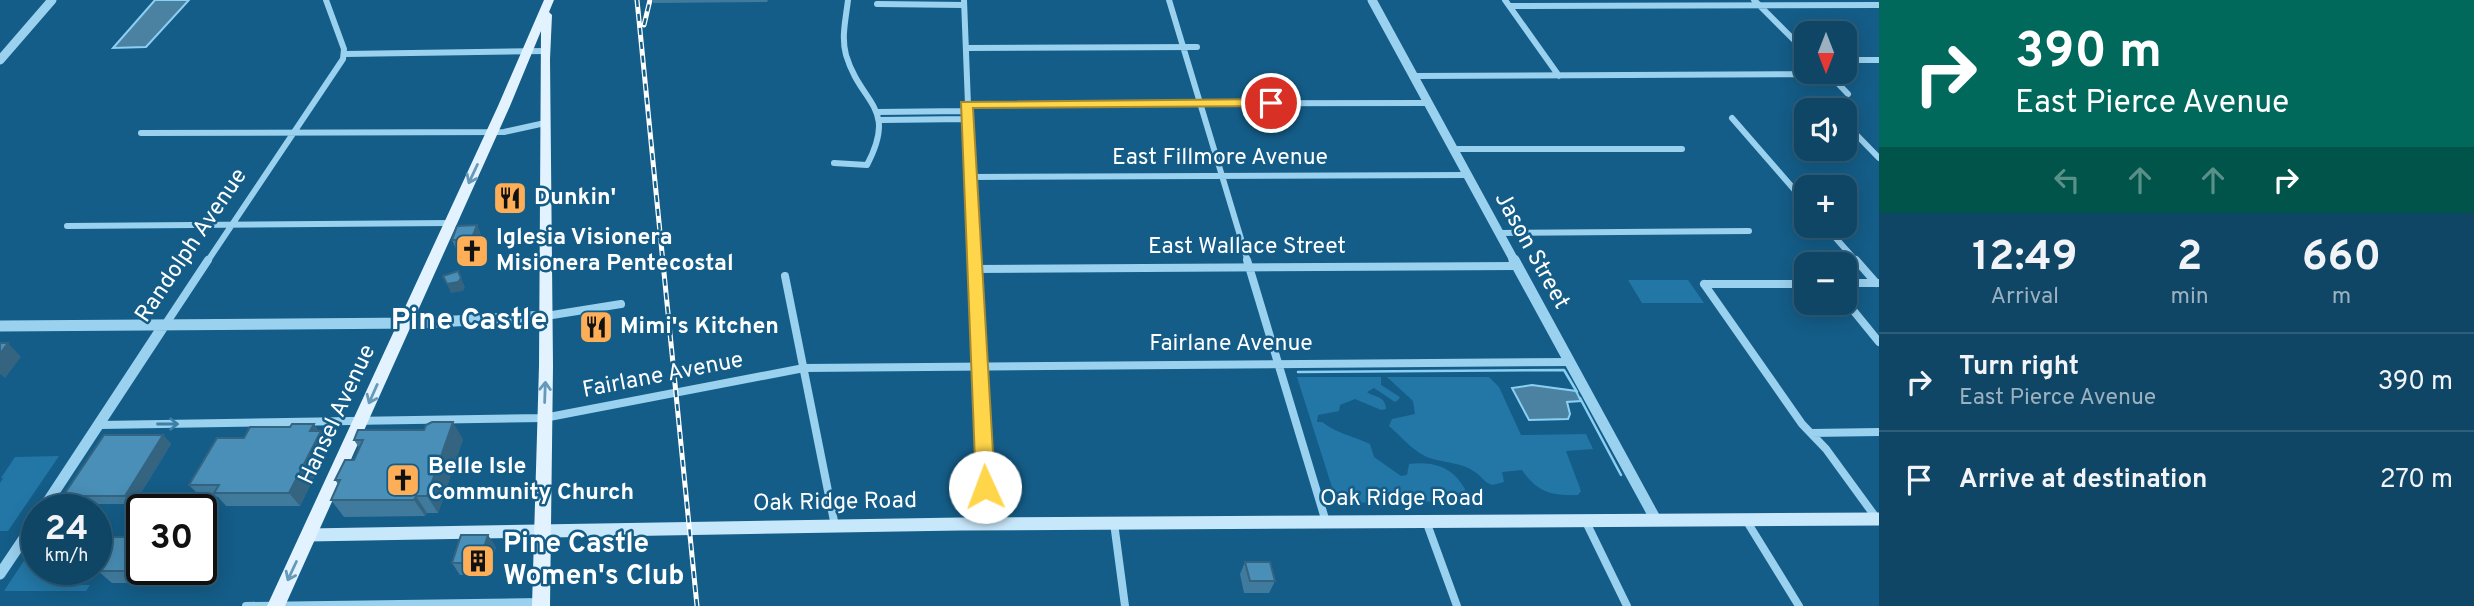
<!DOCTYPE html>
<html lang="en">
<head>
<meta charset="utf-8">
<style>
  body { margin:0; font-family:Overpass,sans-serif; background:#1d506f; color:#f1f3f6; height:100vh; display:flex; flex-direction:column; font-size:26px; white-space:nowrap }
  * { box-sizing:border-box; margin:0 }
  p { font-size:23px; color:#9bb1bf }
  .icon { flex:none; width:38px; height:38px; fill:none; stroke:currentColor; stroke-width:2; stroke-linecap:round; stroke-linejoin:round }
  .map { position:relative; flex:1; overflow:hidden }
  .panel { display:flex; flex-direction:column; background:#0f4666; width:595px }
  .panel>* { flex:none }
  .hud { background:#00695c; color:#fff; overflow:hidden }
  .needle { width:46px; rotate:180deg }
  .tools { position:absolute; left:1794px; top:21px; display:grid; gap:14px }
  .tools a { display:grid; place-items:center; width:63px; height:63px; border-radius:14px; background:#0f4666; box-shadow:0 4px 18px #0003,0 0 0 2px #2f5e7a; font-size:35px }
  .speed { position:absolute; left:21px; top:494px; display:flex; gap:14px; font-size:35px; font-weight:700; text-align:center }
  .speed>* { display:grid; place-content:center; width:91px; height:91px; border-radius:50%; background:#0f4666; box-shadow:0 4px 18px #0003,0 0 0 2px #2f5e7a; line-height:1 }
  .speed small { font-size:18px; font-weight:400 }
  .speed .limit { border:4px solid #111; border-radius:10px; background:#fff; color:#111 }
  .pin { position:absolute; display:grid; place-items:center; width:60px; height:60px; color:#fff; margin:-30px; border:4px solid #fff; border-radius:50%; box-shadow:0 2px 7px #0007 }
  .me { position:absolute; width:77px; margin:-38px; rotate:358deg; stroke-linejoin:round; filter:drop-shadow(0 0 5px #0008) }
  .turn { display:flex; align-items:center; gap:24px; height:147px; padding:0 21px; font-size:32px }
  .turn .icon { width:91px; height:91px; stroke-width:2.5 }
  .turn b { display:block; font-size:49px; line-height:60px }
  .lanes { display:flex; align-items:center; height:66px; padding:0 21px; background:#0003; justify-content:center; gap:35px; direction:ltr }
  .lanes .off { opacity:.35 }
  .eta { display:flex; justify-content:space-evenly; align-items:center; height:119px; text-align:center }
  .eta b { font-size:42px; font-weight:700; line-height:49px }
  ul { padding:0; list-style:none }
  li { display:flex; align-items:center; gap:21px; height:98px; padding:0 21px; border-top:2px solid #2f5e7a }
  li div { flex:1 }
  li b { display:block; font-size:26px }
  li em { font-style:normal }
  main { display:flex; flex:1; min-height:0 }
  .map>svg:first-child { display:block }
  .green { fill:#2377a6 }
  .water { fill:#4c82a1; stroke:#8bcff3; stroke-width:2 }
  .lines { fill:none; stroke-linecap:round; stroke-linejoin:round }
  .stream { stroke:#8bcff3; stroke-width:2.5 }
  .minor-far1 { stroke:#9ad1ef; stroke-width:6 }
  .minor { stroke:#9ad1ef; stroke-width:8 }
  .tertiary-far1 { stroke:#9ad1ef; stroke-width:9 }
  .tertiary { stroke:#9ad1ef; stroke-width:11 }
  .secondary { stroke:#c7e7fb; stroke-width:13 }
  .primary { fill:#e2f3ff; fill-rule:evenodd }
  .rail-casing { stroke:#fff; stroke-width:5 }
  .rail { stroke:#145d88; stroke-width:2.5; stroke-dasharray:7; stroke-linecap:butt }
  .wall { fill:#407b9d }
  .shaded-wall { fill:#346480 }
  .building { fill:#4a8fb7; stroke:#346480; stroke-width:2 }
  .oneway { stroke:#6699b8 }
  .oneway2 { stroke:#3c80a7 }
  .route { fill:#ffd54a; stroke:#a68a30; stroke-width:2 }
  .labels { text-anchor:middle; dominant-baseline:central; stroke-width:5; stroke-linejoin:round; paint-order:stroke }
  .street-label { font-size:23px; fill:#fff; stroke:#145d88 }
  .poi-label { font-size:23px; font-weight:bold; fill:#fff; stroke:#145d88; text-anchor:start }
  .near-poi-label { font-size:28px; font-weight:bold; fill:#fff; stroke:#145d88; text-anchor:start }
  .district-label { font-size:30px; font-weight:bold; fill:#fff; stroke:#145d88 }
</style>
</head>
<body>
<main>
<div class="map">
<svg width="1879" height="606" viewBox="0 0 1879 606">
  <rect width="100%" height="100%" fill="#145d88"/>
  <path class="green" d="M1628,280h60l16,23h-62z
    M1297,377h84v8l19,12 -2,3 -3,2 -21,-14 -7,4c8,6 18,3 19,17l-5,1 -26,-11 -15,6 -1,6 -21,4 -1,7h5c14,11 31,14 48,22l4,13 27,19 6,-1 2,-11c30,-4 51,7 61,37l-133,2z
    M1387,377h102l10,10 22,48 65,-1 7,15 -27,2 15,40 -3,4c-27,1 -41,-3 -56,-25l-20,2 2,10 -12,3c-8,-3 -10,-8 -17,-13 -12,-9 -28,-9 -42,-13 -18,-5 -30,-21 -44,-33l3,-7 23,-5 -2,-13z
    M59,456l-51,75h-8v-48l3,-5h-2l14,-21z
    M37,541v28h30l-9,15 32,1 -4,6h-82z"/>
  <path class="water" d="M155,0h34l-43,47 -33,1z
    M1532,385l44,6 5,10 -14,1 3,12 -2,5 -39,1 -17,-32z"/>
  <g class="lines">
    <path class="stream" d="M1298,372l266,-2 13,22
      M1580,398l41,77"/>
    <path class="minor-far1" d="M964,0l10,262
      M1169,0l79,262
      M1505,0l54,76
      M1754,0l52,52
      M877,4l87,1
      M1510,6l369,-1
      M966,48l231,-1
      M345,54l200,-3
      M1844,60h35
      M1827,72l21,22
      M1414,76l414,-2
      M966,104l462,-1
      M877,112l89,-1
      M1732,118l74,85
      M881,120l86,-1
      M1844,122l35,36
      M141,133l363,-1 41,-9
      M1454,149h228
      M834,163l33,2c31,-59 -6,-60 -21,-110 -5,-18 0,-37 2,-55
      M971,177l497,-2
      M67,226l383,-3
      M1825,226l32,36
      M1500,233l249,-2
      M207,262l136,-203 1,-10 -18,-49"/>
    <path class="minor" d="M974,260l13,264
      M1247,260l79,262
      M1856,260l20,23
      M975,269l543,-3
      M785,276l50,250
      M1844,283h35
      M1704,284l98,140 24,25 51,70
      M1704,284h102
      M1844,299l35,43
      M546,316l75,-12
      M165,325l43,-65
      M99,425l445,-7 260,-50 766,-6
      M1811,433l68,-1
      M1585,520l42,86
      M1746,520l53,86
      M1426,521l31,85
      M1114,523l11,83
      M246,606l294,-4"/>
    <path class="tertiary-far1" d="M1372,0l143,262
      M0,60l52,-60"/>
    <path class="tertiary" d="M1514,260l142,260
      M0,326l418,-3 128,-7
      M43,509l121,-184
      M0,574l37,-55"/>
    <path class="secondary" d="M308,535l652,-11 919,-5"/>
    <path class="primary" d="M544,0h10l-5,12 3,3 -2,44 3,307 -3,240h-18l7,-240 2,-335 -31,75 -225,500h-18l231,-500z"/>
    <g class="rail-casing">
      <path id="rail" d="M637,0l60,606
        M644,25l6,-25"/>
    </g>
    <use href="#rail" class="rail"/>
  </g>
  <path class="wall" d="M652,0h116l-1,2 -114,1z
    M477,225l7,18 -5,15h-19l-8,-18z
    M321,431l9,13 -30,62h-74l-8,-9h-17l-12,-12 55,-47z
    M163,435l8,9 -37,60h-61l-10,-8z
    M463,439l-25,74h-11l-2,3 -81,1 -13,-17 7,-16 -3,-4 19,-20 6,-11 -6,-9z
    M496,547l-9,28h-27l-8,-12z
    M1245,562l30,19 -6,12h-25l-4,-19z
    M96,564l82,5 -9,14h-57l-14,-12 -2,-2z"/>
  <path class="shaded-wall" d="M477,225l7,18 -5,15 -8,-18z
    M461,278l4,9 -2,4 -12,2 -4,-9z
    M8,343l13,14 -16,21 -5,-4v-20z
    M453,422l10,17 -25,74 -11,-17z
    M314,424l6,8 1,-1 9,13 -30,62 -11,-13 21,-62z
    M163,435l8,9 -37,60 -9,-8z
    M416,496l11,17 -2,3 -11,-16z
    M488,535l8,12 -9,28 -8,-12z
    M158,569h20l-9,14 -13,-12z"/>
  <path class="building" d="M477,225l-6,15h-19l5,-14z
    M458,271l3,7 -3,4 -11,2 -4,-8z
    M0,343h8l-8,11z
    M432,422h21l-26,74h-11l-2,4h-83l9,-20h-5l10,-20h9l9,-20h-9l4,-10h66l2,-5z
    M292,424h22l-4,7h11l-32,62h-75l5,-8h-30l28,-47h27l6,-11h40z
    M104,435h59l-38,61h-62z
    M160,507l32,2h-33z
    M142,529v40h16l-2,2h-58l2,-4h-4v-3l17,-27h24z
    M461,535h27l-9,28h-27z
    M1245,562h25l5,19h-25z"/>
  <defs><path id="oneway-shaft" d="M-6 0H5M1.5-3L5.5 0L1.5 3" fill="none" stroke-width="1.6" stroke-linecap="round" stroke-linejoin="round" transform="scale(1.75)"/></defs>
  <g class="oneway">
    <use href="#oneway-shaft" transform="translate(473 174) rotate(115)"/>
    <use href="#oneway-shaft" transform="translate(545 392) rotate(-88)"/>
    <use href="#oneway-shaft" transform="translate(373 394) rotate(114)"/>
    <use href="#oneway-shaft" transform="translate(292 571) rotate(115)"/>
  </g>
  <use class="oneway2" href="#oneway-shaft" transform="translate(168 424)"/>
  <path class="route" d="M1271,99l7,4 -2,3 -303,2 22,379 -3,5 -7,3 -6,-3 -3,-5 -15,-385z"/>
  <defs>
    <g id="restaurant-square" transform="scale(1.75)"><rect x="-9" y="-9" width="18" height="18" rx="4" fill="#ffae58" stroke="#145d88"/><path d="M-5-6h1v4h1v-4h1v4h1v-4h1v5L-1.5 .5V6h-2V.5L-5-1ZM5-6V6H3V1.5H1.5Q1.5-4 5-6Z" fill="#111"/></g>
    <g id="church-square" transform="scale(1.75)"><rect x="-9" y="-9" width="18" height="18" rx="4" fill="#ffae58" stroke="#145d88"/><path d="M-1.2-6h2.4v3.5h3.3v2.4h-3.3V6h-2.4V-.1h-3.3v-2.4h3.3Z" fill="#111"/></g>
    <g id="building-square" transform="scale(1.75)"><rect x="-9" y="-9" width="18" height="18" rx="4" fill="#ffae58" stroke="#145d88"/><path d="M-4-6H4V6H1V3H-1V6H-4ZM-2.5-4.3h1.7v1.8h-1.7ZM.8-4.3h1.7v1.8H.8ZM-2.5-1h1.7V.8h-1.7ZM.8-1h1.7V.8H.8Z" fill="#111"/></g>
  </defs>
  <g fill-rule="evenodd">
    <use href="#restaurant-square" x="510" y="198"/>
    <use href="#church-square" x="472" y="251"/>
    <use href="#restaurant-square" x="596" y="327"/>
    <use href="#church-square" x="403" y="480"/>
    <use href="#building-square" x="478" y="561"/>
  </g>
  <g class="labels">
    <g class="street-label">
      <text x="1220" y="158">East Fillmore Avenue</text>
      <text transform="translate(192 246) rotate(-56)">Randolph Avenue</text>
      <text x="1247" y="247">East Wallace Street</text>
      <text transform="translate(1531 251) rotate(61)">Jason Street</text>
      <text x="1231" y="344">Fairlane Avenue</text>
      <text transform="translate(663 376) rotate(-11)">Fairlane Avenue</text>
      <text transform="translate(338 415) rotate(-65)">Hansel Avenue</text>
      <text x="1402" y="499">Oak Ridge Road</text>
      <text transform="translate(835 503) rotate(-1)">Oak Ridge Road</text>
    </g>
    <g class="poi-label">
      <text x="534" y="198">Dunkin'</text>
      <text x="496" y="238">Iglesia Visionera<tspan x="496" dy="26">Misionera Pentecostal</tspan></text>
      <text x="620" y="327">Mimi's Kitchen</text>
      <text x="428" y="467">Belle Isle<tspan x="428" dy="26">Community Church</tspan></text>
    </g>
    <g class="near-poi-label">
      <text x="503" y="545">Pine Castle<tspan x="503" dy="32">Women's Club</tspan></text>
    </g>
    <g class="district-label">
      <text x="469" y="321">Pine Castle</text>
    </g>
  </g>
</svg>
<div class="tools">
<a><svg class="needle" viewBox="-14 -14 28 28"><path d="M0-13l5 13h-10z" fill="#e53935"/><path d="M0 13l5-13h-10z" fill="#9bb1bf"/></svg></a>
<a><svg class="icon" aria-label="sound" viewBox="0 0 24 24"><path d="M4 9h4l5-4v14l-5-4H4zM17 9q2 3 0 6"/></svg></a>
<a>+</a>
<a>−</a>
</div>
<div class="speed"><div>24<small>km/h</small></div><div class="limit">30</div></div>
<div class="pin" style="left:1271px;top:103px;background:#d93025"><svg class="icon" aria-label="arrive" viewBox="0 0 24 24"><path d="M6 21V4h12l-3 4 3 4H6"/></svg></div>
<svg class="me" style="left:985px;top:487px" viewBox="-20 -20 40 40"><circle r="19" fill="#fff"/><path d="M0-13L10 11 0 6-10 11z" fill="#ffd54a"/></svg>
</div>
<section class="panel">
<div class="hud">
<div class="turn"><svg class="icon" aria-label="right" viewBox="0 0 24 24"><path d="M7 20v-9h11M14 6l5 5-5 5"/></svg><div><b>390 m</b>East Pierce Avenue</div></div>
<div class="lanes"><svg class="icon off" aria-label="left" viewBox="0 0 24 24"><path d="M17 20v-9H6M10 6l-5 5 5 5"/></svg><svg class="icon off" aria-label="ahead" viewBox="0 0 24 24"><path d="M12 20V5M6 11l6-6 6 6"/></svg><svg class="icon off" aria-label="ahead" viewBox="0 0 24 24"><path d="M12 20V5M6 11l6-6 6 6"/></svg><svg class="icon" aria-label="right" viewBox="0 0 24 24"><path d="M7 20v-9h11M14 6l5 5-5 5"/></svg></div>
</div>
<div class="eta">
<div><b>12:49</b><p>Arrival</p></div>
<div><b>2</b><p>min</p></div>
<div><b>660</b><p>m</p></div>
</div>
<ul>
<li><svg class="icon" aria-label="right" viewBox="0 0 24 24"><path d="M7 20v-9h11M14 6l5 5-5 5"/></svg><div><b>Turn right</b><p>East Pierce Avenue</p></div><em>390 m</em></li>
<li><svg class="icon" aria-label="arrive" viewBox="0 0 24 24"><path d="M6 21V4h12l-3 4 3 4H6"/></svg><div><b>Arrive at destination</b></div><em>270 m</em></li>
</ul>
</section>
</main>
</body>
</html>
